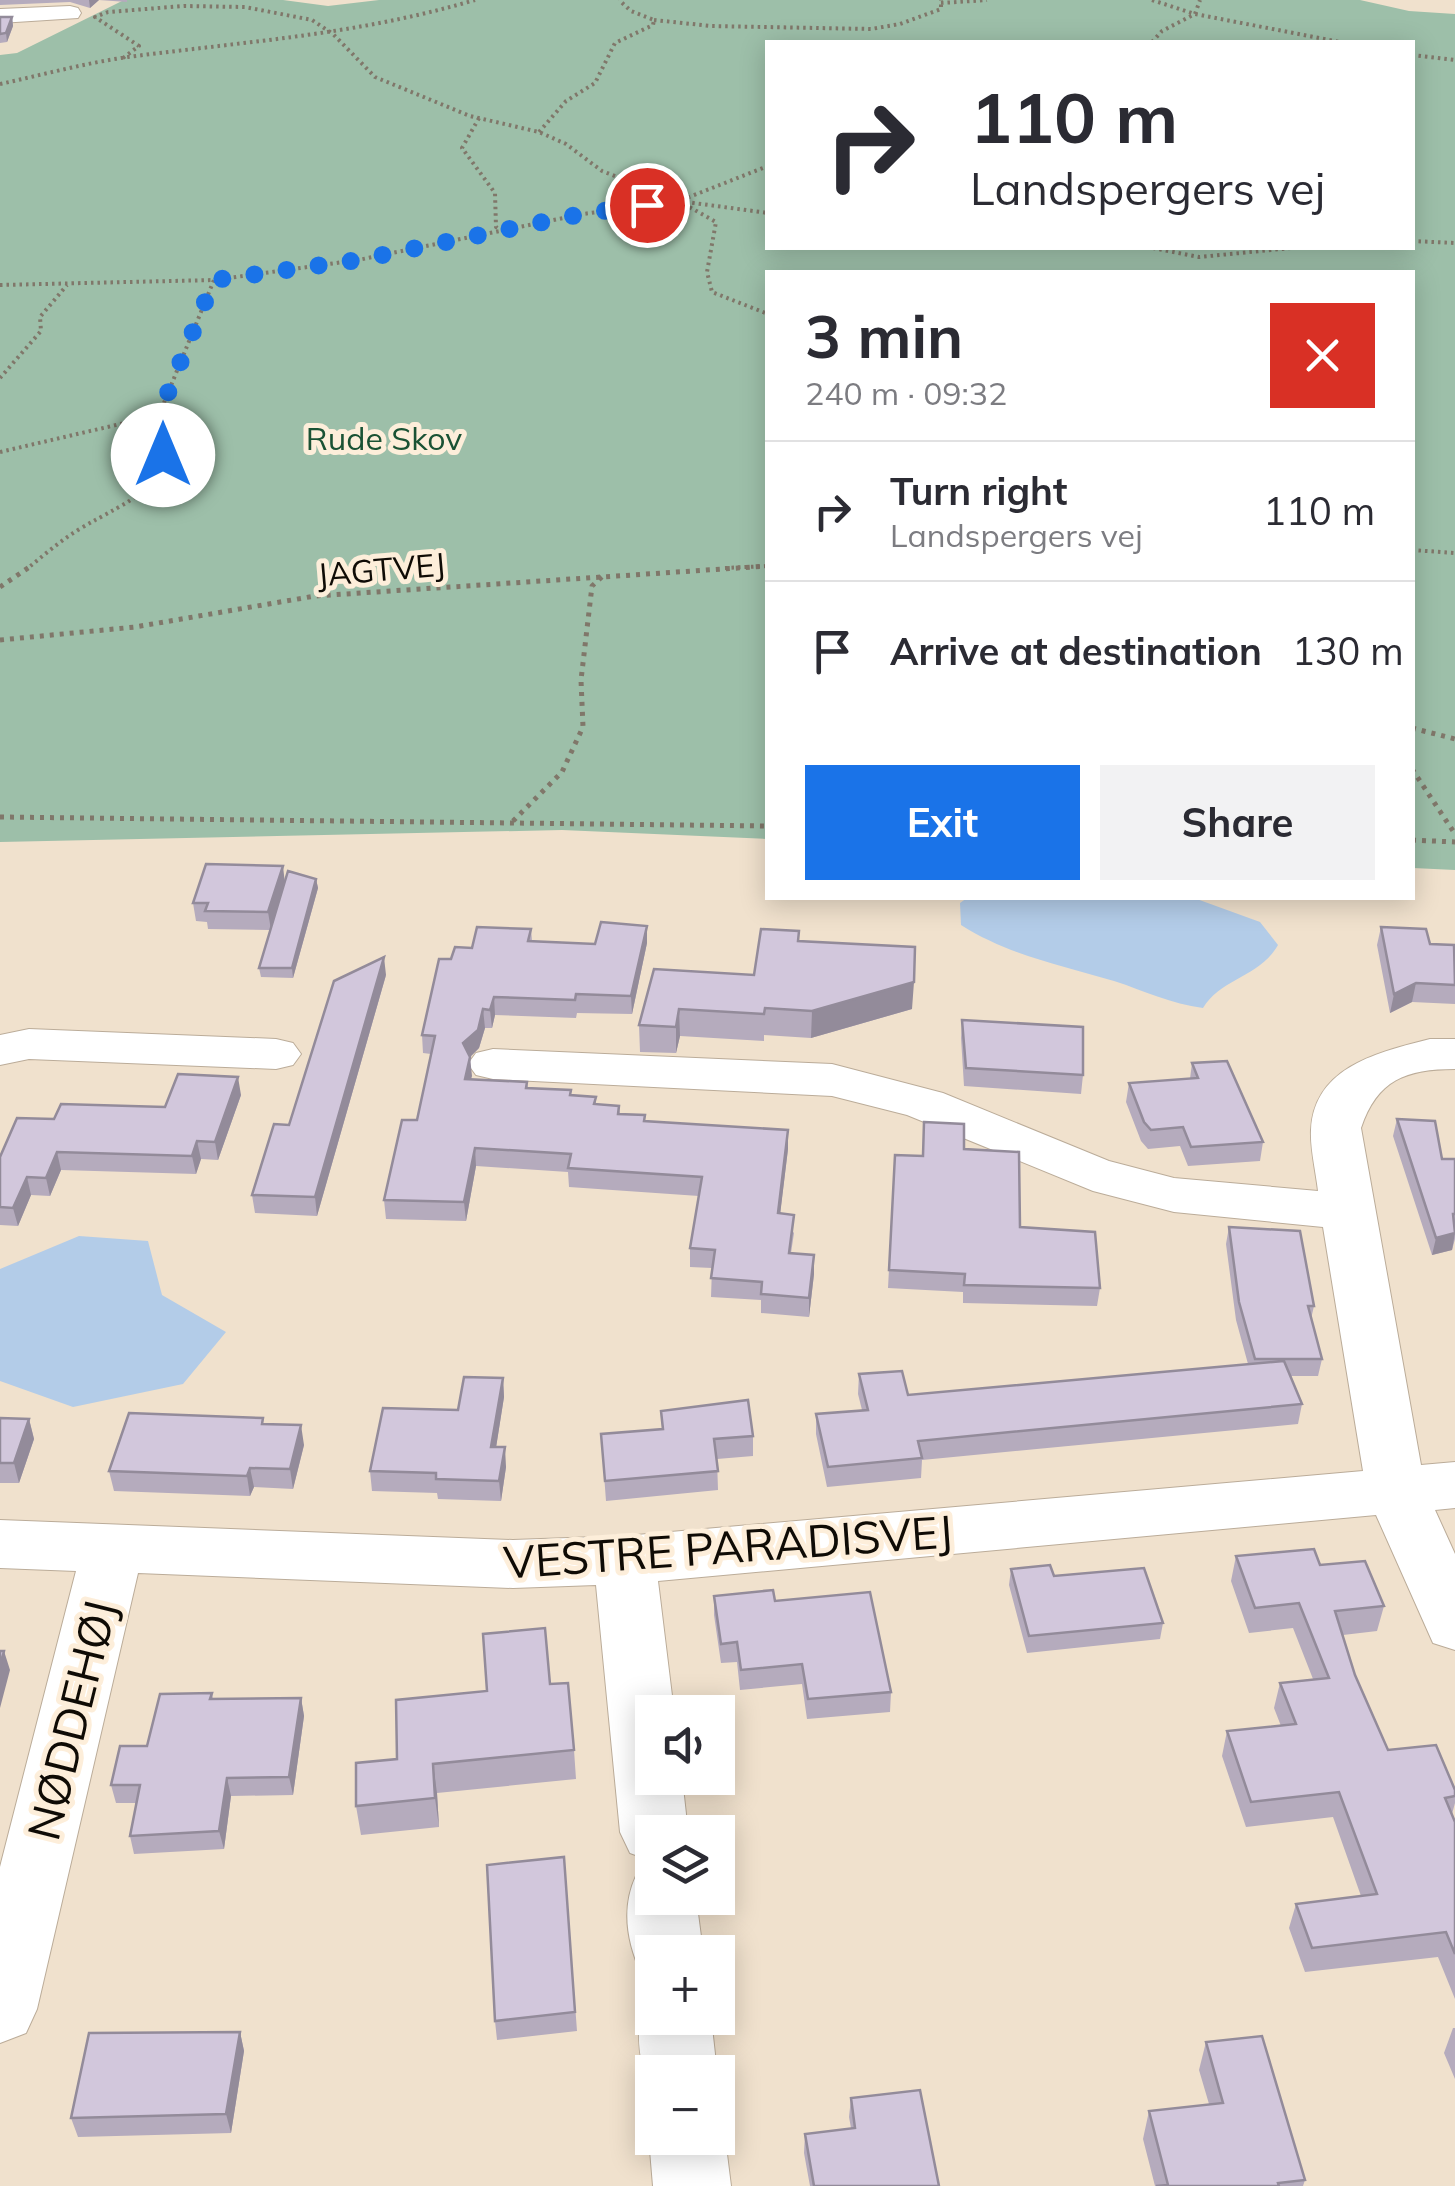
<!DOCTYPE html>
<html lang="en">
<head>
<meta charset="utf-8">
<style>
  body { margin:0; font-family:Mulish,sans-serif; background:#f2f2f3; color:#2b2b33; height:100vh; display:flex; flex-direction:column; font-size:38px; white-space:nowrap }
  * { box-sizing:border-box; margin:0 }
  p { font-size:32px; color:#7c7c81 }
  .icon { flex:none; width:55px; height:55px; fill:none; stroke:currentColor; stroke-width:2; stroke-linecap:round; stroke-linejoin:round }
  .map { position:relative; flex:1; overflow:hidden }
  .panel { position:absolute; left:765px; top:270px; width:650px; height:630px; display:flex; flex-direction:column; background:#fff; border-radius:0px; box-shadow:0 5px 25px #0003 }
  .panel>* { flex:none }
  .guide { position:absolute; left:765px; top:40px; width:650px; height:210px; border-radius:0px; box-shadow:0 5px 25px #0003; background:#fff; color:#2b2b33; overflow:hidden }
  .fabs { position:absolute; left:635px; top:1695px; display:grid; gap:20px }
  .fabs a { display:grid; place-items:center; width:100px; height:100px; border-radius:0px; background:#fff; box-shadow:0 5px 25px #0003; font-size:50px }
  .pin { position:absolute; display:grid; place-items:center; width:85px; height:85px; color:#fff; margin:-42px; border:5px solid #fff; border-radius:50%; box-shadow:0 2px 10px #0007 }
  .me { position:absolute; width:110px; margin:-55px; rotate:0deg; stroke-linejoin:round; filter:drop-shadow(0 0 8px #0008) }
  .turn { display:flex; align-items:center; gap:35px; height:210px; padding:0 40px; font-size:45px }
  .turn .icon { width:130px; height:130px; stroke-width:2.5 }
  .turn b { display:block; font-size:70px; line-height:85px }
  .round { display:grid; place-items:center; flex:none; width:105px; height:105px; border-radius:0px; background:#f2f2f3 }
  .headline { display:flex; align-items:center; justify-content:space-between; height:170px; padding:0 40px }
  h1 { font-size:60px; font-weight:700; line-height:75px }
  .primary-button { display:flex; gap:20px; margin-top:auto; padding:20px 40px }
  .primary-button a { flex:1; height:115px; border-radius:0px; background:#1a73e8; color:#fff; font-size:40px; font-weight:700; line-height:115px; text-align:center }
  .primary-button a+a { background:#f2f2f3; color:#2b2b33 }
  ul { padding:0; list-style:none }
  li { display:flex; align-items:center; gap:30px; height:140px; padding:0 40px; border-top:2px solid #e1e1e2 }
  li div { flex:1 }
  li b { display:block; font-size:38px }
  li em { font-style:normal }
  .map>svg:first-child { display:block }
  .forest { fill:#9dbfa9; fill-rule:evenodd }
  .water { fill:#b3cce8 }
  .lines { fill:none; stroke-linecap:round; stroke-linejoin:round }
  .minor-casing { stroke:#bbac99; stroke-width:2 }
  .path-far1 { stroke:#80776a; stroke-width:4; stroke-dasharray:2.5 4; stroke-linecap:butt }
  .path { stroke:#80776a; stroke-width:5; stroke-dasharray:4 6; stroke-linecap:butt }
  .minor { fill:#fff; fill-rule:evenodd }
  .wall { fill:#b5abbd }
  .shaded-wall { fill:#938b9a }
  .building { fill:#d2c7dc; stroke:#938b9a; stroke-width:2.5 }
  .route { stroke:#1a73e8; stroke-width:18; stroke-dasharray:0 32.4 }
  .labels { text-anchor:middle; dominant-baseline:central; stroke-width:10; stroke-linejoin:round; paint-order:stroke }
  .far-park-label { font-size:32px; fill:#1a5234; stroke:#fdeeda }
  .far-street-label { font-size:32px; fill:#0f0b05; stroke:#fdeeda }
  .near-street-label { font-size:45px; fill:#0f0b05; stroke:#fdeeda }
</style>
</head>
<body>
<div class="map">
<svg width="1455" height="2186" viewBox="0 0 1455 2186">
  <rect width="100%" height="100%" fill="#f0e1cd"/>
  <path class="forest" d="M124,0h159l45,6 51,-6h981l49,11 46,3v856l-42,-2 -1,-596h-644l-1,567 -205,-9 -562,12v-787l17,-2zM768,42h644v206h-644z"/>
  <path class="water" d="M967,898h227l66,24 18,23c-18,32 -57,33 -75,63 -32,-4 -58,-17 -89,-27 -53,-16 -106,-26 -153,-56l-1,-22z
    M79,1236l69,5 14,54 64,37 -43,52 -110,23 -73,-26v-112z"/>
  <g class="lines">
    <g class="minor-casing">
      <path id="minor" d="M70,6l8,2 3,5 -3,5 -78,5v-14z
        M29,1029l247,10 17,4 8,11 -8,11 -17,4 -247,-10 -29,6v-30z
        M1430,1039h25v30c-49,0 -78,11 -94,59l60,337 34,-3v46l-20,2 20,44v96l-22,-7 -57,-128 -718,66 16,131h-22v66h30l6,54h-36v29l-22,-8 -10,-21 -24,-247 -83,3 -375,-15 -101,436 -11,24 -26,10v-176l76,-296 -76,-3v-48l513,20 112,-4 738,-65 -40,-244 -149,-15 -81,-21 -186,-76 -75,-19 -339,-17 -17,-4 -8,-11 8,-11 17,-4 339,15 111,29 166,68 65,17 144,13c-2,-19 -8,-42 -7,-61 3,-64 69,-78 119,-91z
        M652,1870v28h44l7,54h-51v27l-10,-4c-15,-32 -21,-67 -6,-99z
        M652,1992v26h59l6,54h-65v23c-14,-34 -19,-68 -4,-101z
        M718,2120l7,18 6,48h-78l-4,-48 3,-9v9h66z"/>
    </g>
    <path class="path-far1" d="M1152,0l43,14 145,28
      M941,3l46,-3
      M654,20l57,6 160,3 29,-5 41,-15v-9
      M1152,42l10,-11 33,-17 5,-14
      M1412,55l43,5
      M123,58l16,-12 -44,-29 13,-5 76,-6 61,1 67,13 21,14 42,43 95,39 69,16 27,12 36,27 77,30 89,12
      M0,84c42,-9 85,-21 128,-27 121,-16 228,-22 347,-57
      M479,118l-17,30 33,45 1,34 5,3
      M539,132l27,-31 29,-18 20,-40 38,-18 1,-5 -23,-9 -12,-11
      M684,204l32,18 -9,50 5,20 56,22
      M1412,241l43,2
      M1091,248h20
      M1153,248l46,9 93,-9
      M0,285l214,-5 144,-20 225,-46 96,-13 89,-35
      M0,378l41,-47 -1,-14 27,-32
      M159,415l55,-135
      M0,452l159,-37c11,79 -23,80 -81,115 -18,11 -34,25 -50,38
      M1412,550l43,3
      M725,568l43,-2"/>
    <path class="path" d="M0,587l31,-21
      M0,640l135,-13 180,-31 453,-30
      M1412,728l43,11
      M1412,769l43,65
      M0,817l768,9
      M513,821l49,-49 21,-45 -2,-47 11,-94 13,-12
      M1412,840l43,2"/>
    <use href="#minor" class="minor"/>
  </g>
  <path class="wall" d="M0,0h127v2l-28,-2 -9,8 -20,-6 -70,3z
    M0,17h12l1,9 -6,16 -7,1z
    M316,879l2,9 -25,90 -32,-1 -2,-9 11,-38 -62,-1 -1,-7 -11,-1 -3,-18 92,-22z
    M647,926v17l-15,71 -55,-1 -1,5 -81,-3 -3,13h-7l-6,20 -9,9 1,22 56,3 1,6 44,7 24,2v7l23,2 1,8 25,7 143,9v19l-8,65 14,19 -3,20 23,21 -5,43 -48,-4v-13l-50,-3 1,-29 -22,-1v-19l9,-52 -130,-9 -1,-15 -92,-6 -10,55 -80,-2 -2,-19 33,-80 14,-66 -8,-1 -1,-18 29,-76 80,-30 1,12 63,3z
    M1381,927l74,24v53l-43,-2 -22,11 -13,-68z
    M799,941l113,68 -101,29 -47,-3v6l-84,-5 -4,17 -36,-1 -1,-27 115,-50z
    M386,975l-69,241 -62,-3 -3,-18 37,-70z
    M962,1020l121,55 -2,19 -117,-8 -3,-48z
    M1192,1063l71,79 -3,19 -72,5 -8,-20 -32,3 -7,-8 -15,-39 3,-19 61,-4z
    M241,1095l-23,65 -17,-1 -5,15 -135,-4 -11,26 -19,-1 -13,31 -18,-1v-68l54,-38 111,-12z
    M1397,1119l45,40h13v80l-3,11 -20,5 -39,-119z
    M964,1149l56,78 80,61 -3,18 -134,-3v-11l-75,-4 7,-133 27,1z
    M1229,1227l85,79 -3,13 11,40 -4,17h-27l11,28 -4,20 -376,36 -1,18 -94,9 -11,-53v-20l46,-4 -4,-16 1,-20 49,21 340,-31 -12,-44 -10,-76z
    M503,1378l1,19 -8,50 10,20 -5,34 -63,-2 -1,-6 -65,-2 -2,-20z
    M661,1411l92,25v20l-36,3 1,31 -112,11 -5,-67 61,-5z
    M0,1418l29,1 5,20 -15,44h-19z
    M264,1424l40,21 -11,44 -39,-2 -4,9 -136,-5 -5,-20z
    M1236,1556l84,9 64,41 -7,25 -34,4 12,40 33,75 67,40v13l-3,11 3,8v177l-17,-42 -133,15 -16,-44 7,-24 65,-8 -28,-79 -87,10 -24,-71 5,-25 54,-5 -7,-18 6,-25 33,-4 -20,-51 -44,5 -18,-52z
    M1011,1569l43,7 109,47 -3,16 -133,14 -18,-68z
    M714,1596l61,5 116,91 -1,20 -83,7 -5,-35 -62,6 -3,-28 -16,1 -7,-48z
    M550,1684l24,66 2,29 -139,14 2,34 -78,8 -5,-29 41,-47z
    M212,1693l1,6 88,-1 3,18 -11,79 -62,1 -7,53 -90,5 -4,-18 7,-33h-21l-5,-18 36,-39z
    M564,1857l13,174 -80,9 -2,-19z
    M1453,2028h2v51l-11,-26z
    M240,2032l4,19 -13,82 -153,4 -7,-19z
    M1206,2042l99,138 -2,6h-148l-12,-47 6,-28 60,-7 -10,-34z
    M851,2098l88,88h-129l-6,-33 1,-19 46,-6 -2,-11z"/>
  <path class="shaded-wall" d="M89,0h10l-9,8z
    M12,17l1,9 -6,16 -1,-9z
    M283,866l2,18 -14,46 -3,-18z
    M316,879l2,9 -25,90 -1,-10z
    M647,926v17l-15,71 -1,-18z
    M384,957l2,18 -69,241 -2,-19z
    M914,982l-2,27 -101,29 1,-27z
    M1416,983l-4,19 -22,11 4,-19z
    M494,997l1,18 -3,13 -2,-18z
    M483,1009l2,19 -6,20 -14,14 -2,-19z
    M679,1009l1,27 -4,17v-26z
    M470,1057l2,19 -6,21 -1,-18z
    M238,1077l3,18 -23,65 -3,-18z
    M788,1130v19l-10,83v-19z
    M197,1141l4,18 -5,15 -4,-18z
    M475,1148l1,18 -10,55 -2,-19z
    M57,1152l4,18 -11,26 -4,-18z
    M27,1177l4,18 -13,31 -5,-18z
    M1455,1233l-3,17 -20,5 4,-17z
    M814,1255v19l-5,43v-19z
    M503,1378l1,19 -11,70 -2,-20z
    M29,1419l5,20 -15,44 -5,-20z
    M301,1425l3,20 -11,44 -3,-20z
    M505,1447l1,20 -5,34 -2,-20z
    M250,1468l4,19 -4,9 -3,-20z
    M4,1651l6,19 -10,38v-41z
    M301,1698l3,18 -11,79 -4,-18z
    M433,1764l4,29 2,34 -4,-29z
    M227,1778l4,18 -7,53 -5,-18z
    M240,2032l4,19 -13,82 -5,-19z"/>
  <path class="building" d="M0,17h12l-6,16 -6,1z
    M206,864l77,2 -15,46 -63,-1 3,-8h-15z
    M288,871l28,8 -24,89h-33z
    M601,922l46,4 -16,70 -55,-2 -1,6 -81,-3 -4,13 -7,-1 -5,21 -15,13 7,14 -5,22 62,3 -1,6 45,2 -1,5 26,2 -2,7 25,2 -1,8 27,1 -1,6 144,9 -10,83 16,2 -5,38 25,2 -5,43 -48,-4 1,-12 -51,-4 4,-28 -25,-2 12,-71 -134,-9 3,-14 -96,-6 -11,54 -80,-2 18,-80h15l18,-84 -13,-1 17,-76h12l4,-12 17,1 5,-21 54,2 -3,12 67,3z
    M1381,927l45,2 4,15 24,1 1,40 -39,-2 -22,11z
    M761,929l38,2 -1,10 117,6 -1,35 -102,29 -47,-3 -1,6 -85,-5 -3,18 -37,-2 15,-56 100,6z
    M384,957l-69,240 -63,-2 22,-71 15,1 45,-144z
    M962,1020l121,7v48l-117,-7z
    M1227,1061l36,81 -72,5 -8,-20 -32,3 -7,-8 -15,-39 69,-5 -6,-15z
    M178,1074l60,3 -23,65 -18,-1 -5,15 -135,-4 -11,26 -19,-1 -14,31 -13,-1v-50l17,-39 37,1 7,-15 104,3z
    M1397,1119l38,2 7,38h13v55h-2l2,19 -19,5z
    M924,1122l40,2v25l55,3 1,75 75,5 5,56 -136,-3 1,-11 -76,-4 6,-115 28,1z
    M1229,1227l71,4 14,75h-6l14,53h-67l-16,-57z
    M1284,1361l18,43 -384,37 4,17 -94,9 -12,-53 52,-4 -9,-36 43,-3 6,24z
    M464,1377l39,1 -12,69h14l-6,34 -63,-2v-6l-66,-2 13,-63 75,2z
    M748,1400l5,36 -39,3 4,32 -113,10 -4,-47 62,-5 -2,-18z
    M129,1413l134,5 -1,6 39,1 -11,44 -40,-1 -3,8 -138,-5z
    M0,1418l29,1 -15,44h-14z
    M1314,1549l6,16 45,-4 19,45 -49,5 20,64 33,75 48,-5 19,45v6l-10,2 10,24v132l-9,-22 -134,16 -16,-44 81,-10 -38,-102 -88,10 -24,-71 69,-7 -16,-41 49,-5 -30,-75 -44,5 -19,-52z
    M1050,1565l4,11 90,-8 19,55 -134,13 -18,-67z
    M773,1590l2,11 95,-9 21,100 -83,7 -6,-35 -61,6 -4,-28 -16,2 -7,-48z
    M545,1628l5,56 18,-1 6,67 -141,14 2,34 -79,8v-43l41,-4 -1,-59 91,-9 -4,-57z
    M0,1651h4l-4,16z
    M212,1693l-2,6 91,-1 -12,79 -62,1 -8,53 -89,5 10,-51h-29l9,-39h27l13,-52z
    M564,1857l11,155 -80,9 -8,-156z
    M240,2032l-14,82 -155,4 18,-85z
    M1262,2036l43,144 -27,3 1,3h-123l12,-1 -19,-74 74,-8 -17,-61z
    M920,2090l19,96h-125l-9,-52 50,-6 -4,-30z"/>
  <g class="lines">
    <path class="route" d="M163,455l-4,-40 55,-135 144,-20 224,-46 65,-9"/>
  </g>
  <g class="labels">
    <g class="far-park-label">
      <text x="384" y="438">Rude Skov</text>
    </g>
    <g class="far-street-label">
      <text transform="translate(381 569) rotate(-5)">JAGTVEJ</text>
    </g>
    <g class="near-street-label">
      <text transform="translate(728 1546) rotate(-4)">VESTRE PARADISVEJ</text>
      <text transform="translate(71 1720) rotate(-76)">NØDDEHØJ</text>
    </g>
  </g>
</svg>
<div class="fabs">
<a><svg class="icon" aria-label="sound" viewBox="0 0 24 24"><path d="M4 9h4l5-4v14l-5-4H4zM17 9q2 3 0 6"/></svg></a>
<a><svg class="icon" aria-label="layers" viewBox="0 0 24 24"><path d="M12 4l9 5-9 5-9-5zM3 14l9 5 9-5"/></svg></a>
<a>+</a>
<a>−</a>
</div>
<div class="pin" style="left:647px;top:205px;background:#d93025"><svg class="icon" aria-label="arrive" viewBox="0 0 24 24"><path d="M6 21V4h12l-3 4 3 4H6"/></svg></div>
<svg class="me" style="left:163px;top:455px" viewBox="-20 -20 40 40"><circle r="19" fill="#fff"/><path d="M0-13L10 11 0 6-10 11z" fill="#1a73e8"/></svg>
<div class="guide">
<div class="turn"><svg class="icon" aria-label="right" viewBox="0 0 24 24"><path d="M7 20v-9h11M14 6l5 5-5 5"/></svg><div><b>110 m</b>Landspergers vej</div></div>
</div>
<section class="panel">
<div class="headline"><div><h1>3 min</h1><p>240 m · 09:32</p></div><a class="round" style="background:#d93025;color:#fff"><svg class="icon" aria-label="close" viewBox="0 0 24 24"><path d="M6 6l12 12M18 6L6 18"/></svg></a></div>
<ul>
<li><svg class="icon" aria-label="right" viewBox="0 0 24 24"><path d="M7 20v-9h11M14 6l5 5-5 5"/></svg><div><b>Turn right</b><p>Landspergers vej</p></div><em>110 m</em></li>
<li><svg class="icon" aria-label="arrive" viewBox="0 0 24 24"><path d="M6 21V4h12l-3 4 3 4H6"/></svg><div><b>Arrive at destination</b></div><em>130 m</em></li>
</ul>
<div class="primary-button"><a>Exit</a><a>Share</a></div>
</section>
</div>
</body>
</html>
